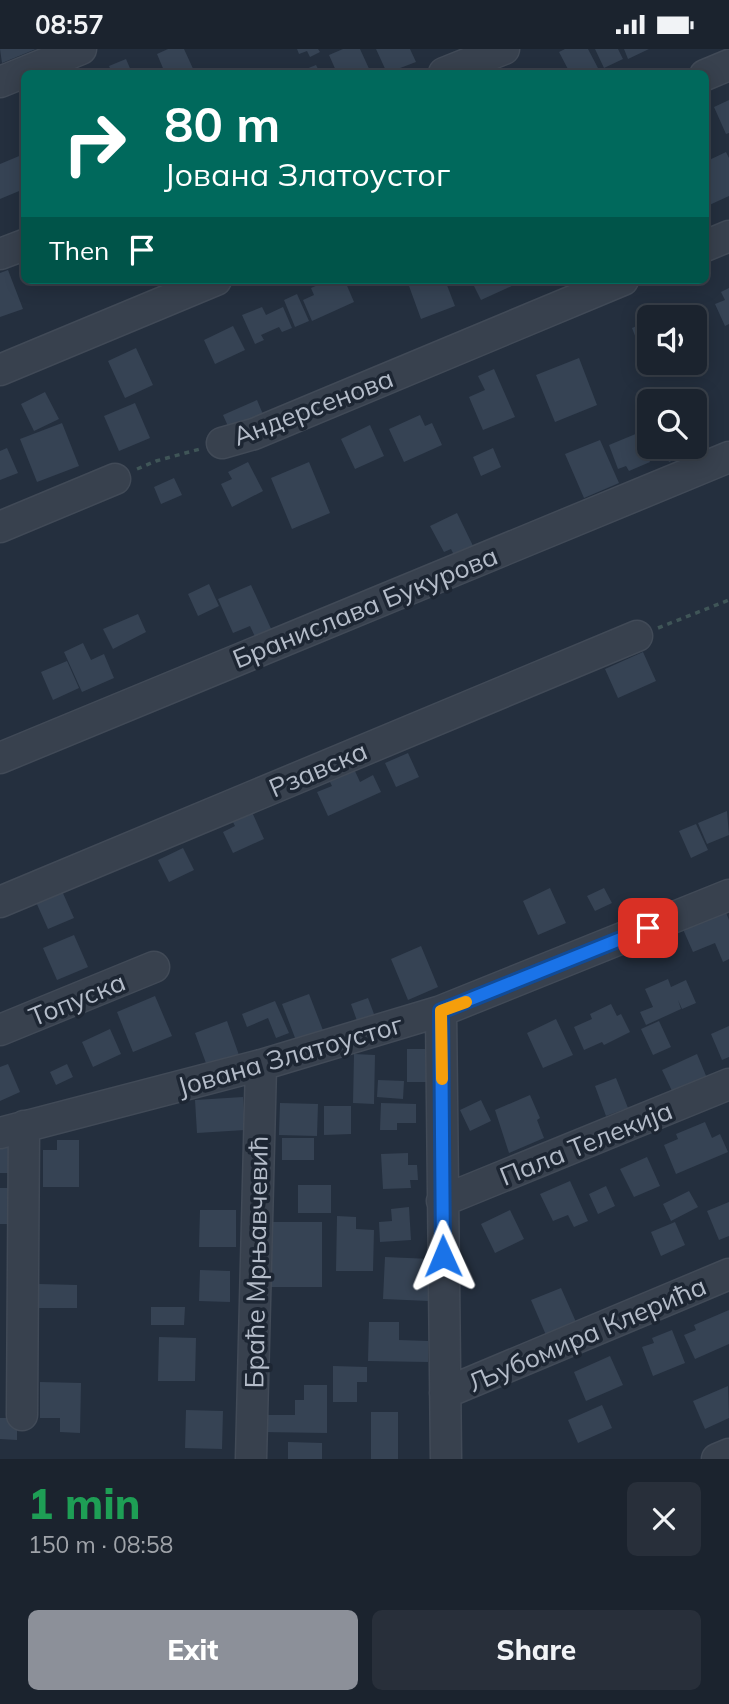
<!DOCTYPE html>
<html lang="en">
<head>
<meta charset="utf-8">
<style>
  body { margin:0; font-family:Mulish,sans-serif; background:#282f3a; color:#f1f3f6; height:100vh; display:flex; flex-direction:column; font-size:26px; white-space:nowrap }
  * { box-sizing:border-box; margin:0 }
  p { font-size:23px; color:#a0a4aa }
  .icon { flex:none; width:38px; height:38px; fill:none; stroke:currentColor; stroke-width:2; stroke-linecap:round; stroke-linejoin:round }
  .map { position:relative; height:1410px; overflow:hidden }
  .panel { display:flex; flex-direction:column; background:#1b232e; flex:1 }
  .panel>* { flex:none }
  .top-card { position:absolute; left:21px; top:21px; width:688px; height:214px; border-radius:10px; box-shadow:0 4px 18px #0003,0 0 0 2px #39404a; background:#00695c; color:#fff; overflow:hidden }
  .controls { position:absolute; left:637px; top:256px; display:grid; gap:14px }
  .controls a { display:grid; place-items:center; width:70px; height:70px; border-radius:10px; background:#1b232e; box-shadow:0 4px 18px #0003,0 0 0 2px #39404a; font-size:35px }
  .pin { position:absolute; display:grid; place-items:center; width:60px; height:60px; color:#fff; margin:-30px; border-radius:14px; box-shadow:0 4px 10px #0006 }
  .me { position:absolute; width:77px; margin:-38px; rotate:359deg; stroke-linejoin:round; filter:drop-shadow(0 0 5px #0008) }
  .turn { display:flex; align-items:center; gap:24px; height:147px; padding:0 28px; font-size:32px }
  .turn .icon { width:91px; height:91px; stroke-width:2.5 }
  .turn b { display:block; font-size:49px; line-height:60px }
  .then { display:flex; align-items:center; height:66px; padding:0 28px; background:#0003; gap:14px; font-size:26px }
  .round { display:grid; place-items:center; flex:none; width:74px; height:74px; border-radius:10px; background:#282f3a }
  .headline { display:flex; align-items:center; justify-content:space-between; height:119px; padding:0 28px }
  h1 { font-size:42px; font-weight:800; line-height:52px; color:#1e9e55 }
  .primary-button { display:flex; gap:14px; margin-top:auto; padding:14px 28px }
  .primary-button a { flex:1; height:80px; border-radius:10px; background:#8c9099; color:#fff; font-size:28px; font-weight:800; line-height:80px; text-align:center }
  .primary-button a+a { background:#282f3a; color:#f1f3f6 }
  .status { display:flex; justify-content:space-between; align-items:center; height:49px; padding:0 35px; background:#1b232e; direction:ltr }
  .status svg { height:19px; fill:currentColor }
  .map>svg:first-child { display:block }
  .building { fill:#364354 }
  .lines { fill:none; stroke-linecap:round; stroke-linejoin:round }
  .minor-casing { stroke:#414a57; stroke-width:33 }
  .path { stroke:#3f5557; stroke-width:3.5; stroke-dasharray:5 5; stroke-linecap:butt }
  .minor { stroke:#38414e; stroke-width:30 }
  .route-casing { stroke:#114b97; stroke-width:18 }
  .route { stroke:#1a73e8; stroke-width:12 }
  .slow { stroke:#f59e0b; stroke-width:12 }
  .labels { text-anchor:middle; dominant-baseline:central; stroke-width:7; stroke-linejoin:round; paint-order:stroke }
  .street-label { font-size:26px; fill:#b4bcc9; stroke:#1d2633 }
</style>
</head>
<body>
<div class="status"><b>08:57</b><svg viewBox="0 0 49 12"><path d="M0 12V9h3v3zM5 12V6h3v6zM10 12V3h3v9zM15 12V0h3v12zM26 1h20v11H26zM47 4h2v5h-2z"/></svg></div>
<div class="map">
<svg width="729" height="1410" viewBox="0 0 729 1410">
  <rect width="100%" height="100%" fill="#242f3e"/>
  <path class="building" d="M0,0h36l-34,14z
    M168,0h16l11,24h-30l-8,-19z
    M297,0h21l2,3 -10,5 -3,-6 -8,3z
    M343,0h17l11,24h-34l-8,-18z
    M376,0h34l6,13 -29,11z
    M565,0h23l11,21 -7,3h-22l-11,-21z
    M595,0h23l5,10 -19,9z
    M624,0h25l-21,10z
    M126,10l6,14h-20l-3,-7z
    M316,16l4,8h-24z
    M729,51v33l-3,1 -12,-27z
    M726,103l3,6v38l-24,11v-45z
    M24,105v35l-24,10v-35z
    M8,221l15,39 -23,8v-44z
    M329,231h6l2,4 8,-3 9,21 -42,19 -9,-21 11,-5 -3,-7z
    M425,231h20l10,26 -34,13 -12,-33z
    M471,231h54l-44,20z
    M729,239v36l-4,2 -10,-22 10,-4 -4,-8z
    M297,245l12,27 -14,6 -11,-27z
    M262,258l4,8 17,-8 9,21 -10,4 -3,-5 -18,8 3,5 -9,4 -13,-29z
    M649,272v36l-5,2 -12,-31z
    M233,277l12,24 -30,14 -11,-24z
    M136,299l17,37 -28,13 -17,-37z
    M579,309l18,47 -42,17 -19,-47z
    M494,320l21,48 -32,13 -14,-33 16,-7 -7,-14z
    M681,339l5,13h-34z
    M45,343l14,27 -25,12 -13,-27z
    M257,351l8,19 -34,14 -8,-18z
    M135,354l15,35 -31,13 -15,-35z
    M420,366l5,11 7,-3 10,22 -38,17 -15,-33z
    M695,372l11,26 -37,15 -7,-16h33z
    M62,374l17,43 -42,16 -17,-43z
    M370,376l14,31 -29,13 -14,-30z
    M638,384l12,29 -21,9 -3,-5 -8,3 -9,-24z
    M600,391l19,43 -35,15 -19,-44z
    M7,399l11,25 -18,7v-29z
    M493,399l8,19 -20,9 -8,-19z
    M248,413l15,29 -31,16 -11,-23 11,-5 -4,-7z
    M309,413l21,51 -38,16 -21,-51z
    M174,429l8,17 -21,9 -7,-17z
    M457,464l19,39 -19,9 -6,-12 -7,3 -14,-26z
    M209,535l10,22 -21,10 -10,-22z
    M251,536l22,48 -16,8 -7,-15 -17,7 -15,-34z
    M138,565l8,18 -33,17 -10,-20z
    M83,594l8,17 13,-6 10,24 -32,14 -18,-40z
    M643,603l13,29 -38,17 -13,-29z
    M67,612l12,27 -26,12 -12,-28z
    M408,704l11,24 -23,10 -11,-24z
    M354,720l6,13 13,-7 8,17 -53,24 -11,-24 15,-6 -3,-6z
    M727,762l2,24 -22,9 -9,-21z
    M252,763l12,27 -31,14 -10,-21 12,-6 -3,-6z
    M696,775l12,26 -17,8 -12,-27z
    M183,799l11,22 -25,12 -11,-22z
    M550,839l16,35 -28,12 -15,-34z
    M604,839l8,15 -17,8 -8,-15z
    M62,842l12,27 -26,11 -12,-27z
    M725,861l4,10v39l-6,3 -8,-19 -22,9 -11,-25z
    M74,886l14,32 -31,13 -14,-32z
    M421,897l17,41 -30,13 -17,-41z
    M668,930l3,8 15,-7 10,23 -14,6 -4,-9 3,9 -35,16 -6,-13 13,-5 -8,-18z
    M309,945l15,39 -27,10 -15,-39z
    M155,947l17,40 -39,16 -16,-40z
    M368,949l9,24 -17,7 -9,-25z
    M275,952l14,32 -13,5 -8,-20 -21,9 -5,-13z
    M611,955l6,12 4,-2 9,18 -26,13 -2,-3 -18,8 -10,-23 18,-8 -2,-5z
    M556,970l17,36 -30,13 -16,-35z
    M227,972l12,34 -32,11 -12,-33z
    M659,972l12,26 -18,8 -12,-26z
    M729,977v31l-7,3 -11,-26z
    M110,980l11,25 -28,13 -11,-25z
    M407,1000h28v33h-28z
    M354,1005l21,1 -1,49 -21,-1z
    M697,1005l10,24 -34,15 -11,-23z
    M8,1015l12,28 -20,9v-34z
    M67,1015l6,13 -17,8 -6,-13z
    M616,1029l12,30 -22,8 -11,-30z
    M378,1031l26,1 -1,18 -26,-2z
    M530,1046l10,23 -3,2 7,18 -35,15 -14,-43z
    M243,1048l2,33 -48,3 -2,-33z
    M481,1051l10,21 -21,10 -10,-21z
    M280,1054l38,1 -1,32 -38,-1z
    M381,1054l35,1v19h-19v7h-17z
    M324,1057h27v28l-27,1z
    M705,1073l7,16 8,-4 8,18 -52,22 -12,-29 14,-6 -2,-5z
    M282,1089h32v22h-32z
    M57,1091h22v47h-36v-37h14z
    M19,1098v26h-19v-25z
    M408,1104v12h9l1,15h-8l1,8 -28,1 -2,-35z
    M647,1108l13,29 -26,11 -14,-28z
    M570,1132l18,40 -14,6 -6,-12 -15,6 -13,-27z
    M298,1136h33v28h-33z
    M606,1137l9,20 -17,8 -9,-20z
    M0,1139h20l-1,36h-19z
    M689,1142l9,16 -27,14 -8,-17z
    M729,1153v34l-10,4 -12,-29z
    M409,1158l2,33 -31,2 -1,-20 13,-1 -1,-12z
    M200,1161h36v37h-37z
    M510,1161l14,29 -29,14 -14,-29z
    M337,1167l19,1v12l18,1 -1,41h-37z
    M266,1173h56v65h-55z
    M675,1173l10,23 -24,11 -10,-24z
    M385,1208l46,2 -2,42 -46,-2z
    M200,1221l30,1v31l-31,-1z
    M39,1235l38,1v23h-38z
    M561,1239l15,34 -30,13 -15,-35z
    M151,1258h34l-1,18h-33z
    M729,1261v34l-34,15 -11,-24 12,-5 -2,-5z
    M369,1273h30v18l29,1v21l-60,-1z
    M672,1281l13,33 -32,13 -11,-29 12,-4 -2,-5z
    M159,1288l37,1 -1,43h-37z
    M610,1307l13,29 -37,16 -12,-29z
    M333,1317l34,1v15h-10v20h-24z
    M40,1333l41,1 -1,50 -20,-1v-14h-20z
    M304,1336h23v48l-65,-1 1,-17h32v-15h9z
    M728,1337l1,32 -24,11 -12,-28z
    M602,1356l10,23 -34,15 -10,-23z
    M186,1361l37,1 -1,38 -37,-1z
    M371,1363h27v47h-27z
    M0,1369h17v22l-17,-1z
    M288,1393l34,1v16h-34z"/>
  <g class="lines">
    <g class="minor-casing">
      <path id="minor" d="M444,24l60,-24
        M705,26l24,-10
        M0,33l81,-33
        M705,197l24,-10
        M0,205l24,-9
        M0,321l216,-90
        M222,394l32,-9 369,-154
        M0,478l115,-48
        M0,709l729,-301
        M0,853l637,-266
        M441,962l5,448
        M0,981l154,-63
        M0,1084l261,-68 180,-54 288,-116
        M442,1152l287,-117
        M445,1344l284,-119
        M22,1366l2,-289
        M251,1410l10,-394
        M717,1410l12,-5"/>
    </g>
    <path class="path" d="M137,420l19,-8 44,-12
      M658,579l71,-28"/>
    <use href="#minor" class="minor"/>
  </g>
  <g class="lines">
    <g class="route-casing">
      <path id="route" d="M443,1207l-2,-245 207,-83"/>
    </g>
    <use href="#route" class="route"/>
    <path class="slow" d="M442,1030l-1,-68 25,-9"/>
  </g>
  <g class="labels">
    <g class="street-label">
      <text transform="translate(313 358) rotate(-21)">Андерсенова</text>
      <text transform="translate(365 558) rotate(-22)">Бранислава Букурова</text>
      <text transform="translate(318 720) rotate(-23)">Рзавска</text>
      <text transform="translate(77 950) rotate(-22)">Топуска</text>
      <text transform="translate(290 1006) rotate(-16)">Јована Златоустог</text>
      <text transform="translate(586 1094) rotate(-22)">Пала Телекија</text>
      <text transform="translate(256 1213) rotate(-89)">Браће Мрњавчевић</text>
      <text transform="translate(587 1285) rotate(-23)">Љубомира Клерића</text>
    </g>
  </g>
</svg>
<div class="controls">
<a><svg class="icon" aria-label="sound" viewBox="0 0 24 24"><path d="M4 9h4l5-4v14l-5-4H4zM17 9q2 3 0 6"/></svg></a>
<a><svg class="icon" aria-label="search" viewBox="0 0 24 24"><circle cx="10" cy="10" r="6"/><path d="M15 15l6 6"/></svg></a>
</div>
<div class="pin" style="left:648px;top:879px;background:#d93025"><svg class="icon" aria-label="arrive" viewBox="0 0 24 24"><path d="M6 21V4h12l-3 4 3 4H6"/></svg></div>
<svg class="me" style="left:443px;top:1207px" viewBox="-20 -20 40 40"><path d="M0-17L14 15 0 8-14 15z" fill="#1a73e8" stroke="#fff" stroke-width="4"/></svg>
<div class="top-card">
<div class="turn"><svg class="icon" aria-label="right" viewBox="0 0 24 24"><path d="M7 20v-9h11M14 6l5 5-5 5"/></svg><div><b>80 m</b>Јована Златоустог</div></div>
<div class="then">Then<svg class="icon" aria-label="arrive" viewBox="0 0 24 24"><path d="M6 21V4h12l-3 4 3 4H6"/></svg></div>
</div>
</div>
<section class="panel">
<div class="headline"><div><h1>1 min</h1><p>150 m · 08:58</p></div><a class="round"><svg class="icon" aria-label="close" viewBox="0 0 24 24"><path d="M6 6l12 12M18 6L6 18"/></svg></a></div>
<div class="primary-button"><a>Exit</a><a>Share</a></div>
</section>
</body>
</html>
